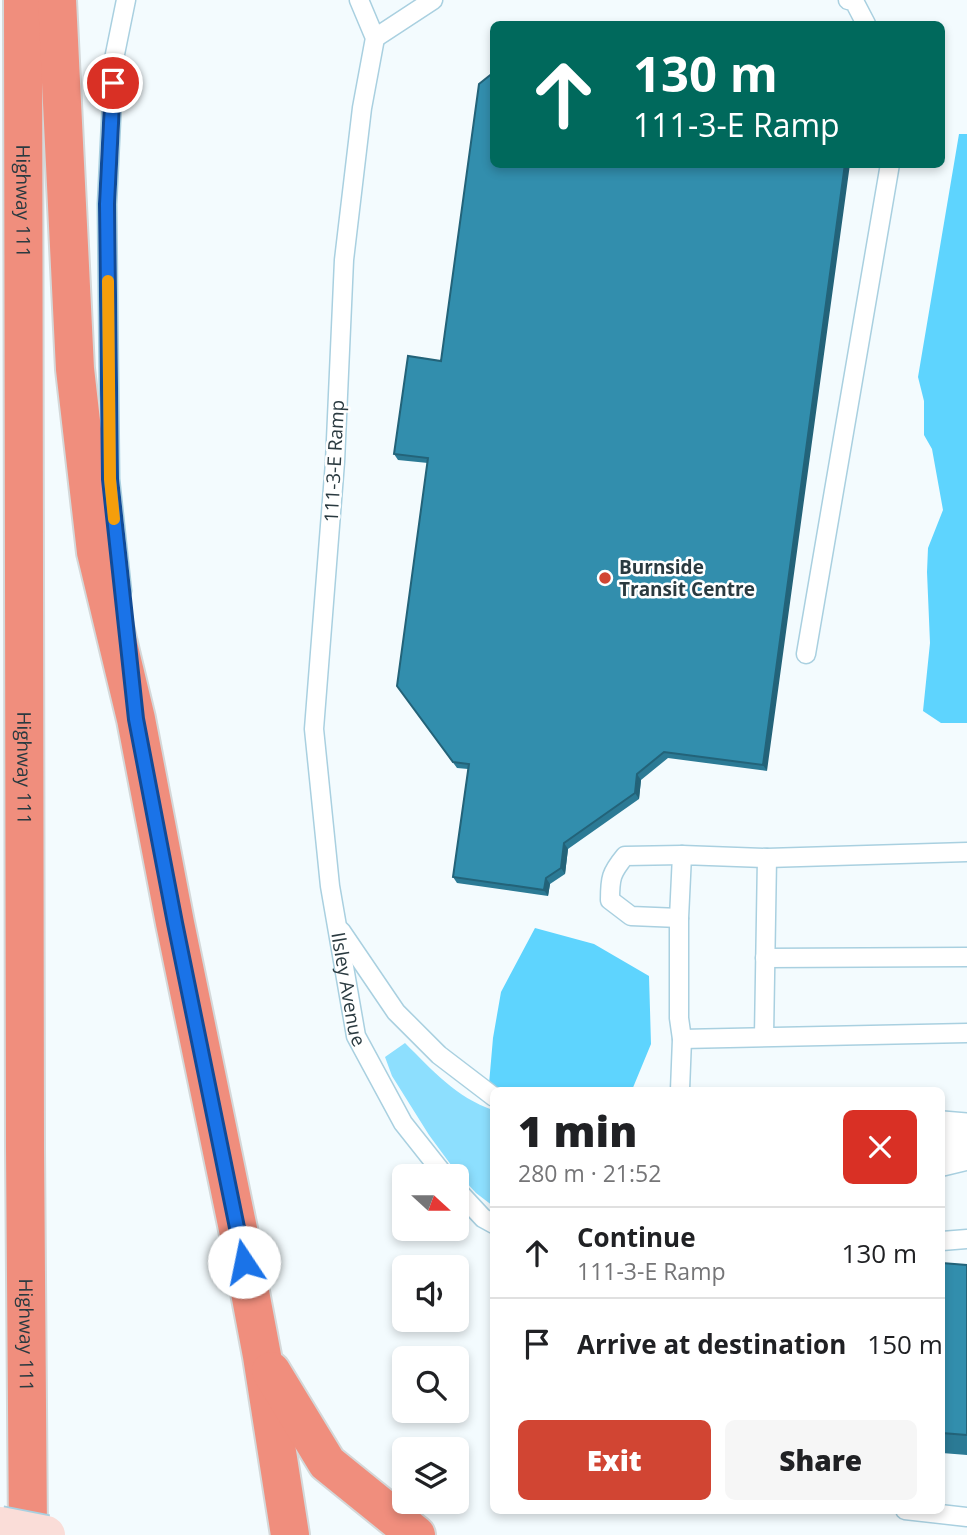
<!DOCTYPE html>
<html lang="en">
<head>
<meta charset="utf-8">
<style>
  body { margin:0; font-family:"Open Sans",sans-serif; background:#f6f6f6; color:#202124; height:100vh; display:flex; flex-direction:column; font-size:26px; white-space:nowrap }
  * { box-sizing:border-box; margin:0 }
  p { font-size:23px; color:#757577 }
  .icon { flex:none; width:38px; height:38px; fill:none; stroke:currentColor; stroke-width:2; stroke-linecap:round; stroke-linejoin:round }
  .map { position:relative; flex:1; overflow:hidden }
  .panel { position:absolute; left:490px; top:1087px; width:455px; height:427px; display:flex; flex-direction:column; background:#fff; border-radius:10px; box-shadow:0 4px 10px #0003 }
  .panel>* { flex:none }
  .hud { position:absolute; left:490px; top:21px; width:455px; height:147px; border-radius:10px; box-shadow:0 4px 10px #0003; background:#00695c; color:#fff; overflow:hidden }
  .needle { width:46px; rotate:111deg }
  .controls { position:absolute; left:392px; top:1164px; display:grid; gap:14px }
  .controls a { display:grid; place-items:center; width:77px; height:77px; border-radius:10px; background:#fff; box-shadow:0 4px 10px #0003; font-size:35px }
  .pin { position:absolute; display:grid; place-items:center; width:60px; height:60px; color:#fff; margin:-30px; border:4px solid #fff; border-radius:50%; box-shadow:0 2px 7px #0007 }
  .me { position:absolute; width:77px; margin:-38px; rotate:349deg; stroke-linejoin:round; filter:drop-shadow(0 0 5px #0008) }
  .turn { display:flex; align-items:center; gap:24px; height:147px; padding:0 28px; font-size:32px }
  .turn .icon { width:91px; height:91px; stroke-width:2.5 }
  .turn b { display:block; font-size:49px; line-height:60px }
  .round { display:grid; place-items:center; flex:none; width:74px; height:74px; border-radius:10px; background:#f6f6f6 }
  .headline { display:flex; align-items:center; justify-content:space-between; height:119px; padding:0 28px }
  h1 { font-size:42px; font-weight:800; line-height:52px }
  .cta { display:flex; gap:14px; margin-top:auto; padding:14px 28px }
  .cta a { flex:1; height:80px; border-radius:10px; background:#d14533; color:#fff; font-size:28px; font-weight:800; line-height:80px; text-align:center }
  .cta a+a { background:#f6f6f6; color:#202124 }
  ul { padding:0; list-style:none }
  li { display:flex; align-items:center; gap:21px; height:91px; padding:0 28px; border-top:2px solid #e0e0e0 }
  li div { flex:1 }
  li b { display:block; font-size:26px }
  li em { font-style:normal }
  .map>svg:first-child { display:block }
  .green { fill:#8ddffe }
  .forest { fill:#5ed4fe }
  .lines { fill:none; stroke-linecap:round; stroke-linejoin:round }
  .service-casing { stroke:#a9d0e0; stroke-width:21 }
  .minor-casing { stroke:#a9d0e0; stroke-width:38 }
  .motorway-casing { stroke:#d4d8d9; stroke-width:42 }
  .service { stroke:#fff; stroke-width:18 }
  .minor { stroke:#fff; stroke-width:35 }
  .motorway { stroke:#f08e7d; stroke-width:38 }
  .secondary-bridge-casing { stroke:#a9d0e0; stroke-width:42; stroke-linecap:butt }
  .secondary-bridge { stroke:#faddd8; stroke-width:38 }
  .wall { fill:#2b7a95 }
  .shaded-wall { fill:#236379 }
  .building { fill:#328ead; stroke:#236379; stroke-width:2 }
  .route-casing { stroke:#114b97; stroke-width:18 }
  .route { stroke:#1a73e8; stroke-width:12 }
  .slow { stroke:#f59e0b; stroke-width:12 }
  .poi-dot { fill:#d14533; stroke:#fff; stroke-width:2.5 }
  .labels { text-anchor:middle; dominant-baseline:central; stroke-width:5; stroke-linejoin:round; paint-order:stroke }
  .street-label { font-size:19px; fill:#2a3a40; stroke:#fff }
  .poi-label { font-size:19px; font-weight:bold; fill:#2a3a40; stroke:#fff; text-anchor:start }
</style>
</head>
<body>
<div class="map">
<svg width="967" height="1535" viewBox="0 0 967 1535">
  <rect width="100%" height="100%" fill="#f3fbfe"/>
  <path class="green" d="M405,1043c26,26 52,55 88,67v96l-17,-13 -22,-24 -25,-34 -37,-59 -7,-19z"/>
  <path class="forest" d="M959,134h8v589h-26l-18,-12 7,-68 -3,-71 1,-24 15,-38 -11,-61 -8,-14v-34l-6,-24z
    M535,928l59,16 55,32 2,68 -19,46h-133l-10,-6 4,-46 8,-46z"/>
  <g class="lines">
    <g class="service-casing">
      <g id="service">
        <path id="s1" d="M359,0l16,38 -13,70 -18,152 -9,202 -21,267 16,157 26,150 47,87 42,53"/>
        <path d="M848,0l6,1 12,23"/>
        <path d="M375,38l58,-38"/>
        <path d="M122,591l-12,-112 -3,-275 7,-145 12,-59"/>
        <path d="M806,654l84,-490"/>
        <path d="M679,918l-48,-2 -21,-16c0,-22 1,-27 15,-44l57,-1"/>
        <path d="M341,931l55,81 43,43 55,42"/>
        <path d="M765,958l202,-1"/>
        <path d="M764,1036l3,-178"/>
        <path d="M682,1039l285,-6"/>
        <path d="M680,1090l2,-51 -3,-21v-100l3,-63 85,3 200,-6"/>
        <path d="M457,1190l26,28 11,6"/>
        <path d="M942,1241l25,-2"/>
        <path d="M905,1510l62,7"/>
      </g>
    </g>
    <g class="minor-casing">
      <path id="minor" d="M942,1129l25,2
        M942,1158l25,-6"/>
    </g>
    <g class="motorway-casing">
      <g id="motorway">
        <path id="s2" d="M23,0l2,1148 3,387"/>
        <path d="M57,0l18,369 21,183 40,167 39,204 65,316 22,117 28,179"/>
        <path d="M271,1371l56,92 89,72"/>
      </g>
    </g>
    <use href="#service" class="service"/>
    <use href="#minor" class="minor"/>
    <use href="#motorway" class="motorway"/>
    <g class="secondary-bridge-casing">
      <path id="secondary-bridge" d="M0,1526l46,9"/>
    </g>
    <use href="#secondary-bridge" class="secondary-bridge"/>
  </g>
  <path class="wall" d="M479,84l288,687 -99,-13 -27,22 -2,19 -71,50 -3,25 -15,10 -2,12 -91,-13 -4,-6 15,-108 -11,-1 -60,-82 31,-223 -30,-3 -4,-6 47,-93z
    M942,1263l25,2v190l-25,-2z"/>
  <path class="shaded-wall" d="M845,164h5l-83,607 -4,-6z
    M637,774l4,6 -2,19 -4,-6z
    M564,843l4,6 -3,25 -4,-6z
    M546,878l4,6 -2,12 -4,-6z"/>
  <path class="building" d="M494,72v92h351l-82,601 -99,-13 -27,22 -2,19 -71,50 -3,25 -15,10 -2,12 -91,-13 16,-113 -16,-2 -56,-76 31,-228 -34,-4 14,-98 33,5 38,-277z
    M942,1263l25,2v170l-25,-2z"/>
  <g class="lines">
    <g class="route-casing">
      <path id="route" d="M113,83l-6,121 3,275 26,240 39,204 69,339"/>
    </g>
    <use href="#route" class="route"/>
    <path class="slow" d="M108,281l2,198 4,40"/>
  </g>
  <circle class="poi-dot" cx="605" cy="578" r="7"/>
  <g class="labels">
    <g class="street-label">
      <text stroke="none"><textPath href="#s2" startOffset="201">Highway 111</textPath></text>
      <text transform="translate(334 461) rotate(-87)">111-3-E Ramp</text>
      <text stroke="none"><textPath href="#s2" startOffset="768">Highway 111</textPath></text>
      <text stroke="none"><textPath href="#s1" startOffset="998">Ilsley Avenue</textPath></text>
      <text stroke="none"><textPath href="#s2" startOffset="1335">Highway 111</textPath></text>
    </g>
    <g class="poi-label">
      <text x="619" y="567">Burnside<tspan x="619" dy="22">Transit Centre</tspan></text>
    </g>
  </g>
</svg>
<div class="controls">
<a><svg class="needle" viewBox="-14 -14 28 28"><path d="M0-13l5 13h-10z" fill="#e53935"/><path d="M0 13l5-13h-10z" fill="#757577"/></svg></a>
<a><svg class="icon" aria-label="sound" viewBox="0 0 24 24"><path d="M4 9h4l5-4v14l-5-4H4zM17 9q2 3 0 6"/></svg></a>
<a><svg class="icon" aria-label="search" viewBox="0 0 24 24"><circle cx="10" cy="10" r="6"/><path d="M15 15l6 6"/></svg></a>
<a><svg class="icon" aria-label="layers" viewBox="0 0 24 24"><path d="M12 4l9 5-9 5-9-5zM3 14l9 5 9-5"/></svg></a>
</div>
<div class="pin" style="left:113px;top:83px;background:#d93025"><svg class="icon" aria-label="arrive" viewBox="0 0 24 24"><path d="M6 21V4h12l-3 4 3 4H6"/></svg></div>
<svg class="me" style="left:244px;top:1262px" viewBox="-20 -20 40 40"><circle r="19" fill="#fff"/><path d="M0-13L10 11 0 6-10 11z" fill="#1a73e8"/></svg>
<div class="hud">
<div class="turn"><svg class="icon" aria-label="ahead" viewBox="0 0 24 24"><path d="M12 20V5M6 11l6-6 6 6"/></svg><div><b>130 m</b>111-3-E Ramp</div></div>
</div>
<section class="panel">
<div class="headline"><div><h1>1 min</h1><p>280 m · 21:52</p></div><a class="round" style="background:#d93025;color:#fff"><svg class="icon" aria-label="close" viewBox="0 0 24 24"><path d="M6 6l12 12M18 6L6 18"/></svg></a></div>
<ul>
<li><svg class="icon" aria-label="ahead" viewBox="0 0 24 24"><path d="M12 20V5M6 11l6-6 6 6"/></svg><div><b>Continue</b><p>111-3-E Ramp</p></div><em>130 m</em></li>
<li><svg class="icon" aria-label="arrive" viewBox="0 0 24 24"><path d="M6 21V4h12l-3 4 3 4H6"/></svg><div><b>Arrive at destination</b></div><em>150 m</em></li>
</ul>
<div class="cta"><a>Exit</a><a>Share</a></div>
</section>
</div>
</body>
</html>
